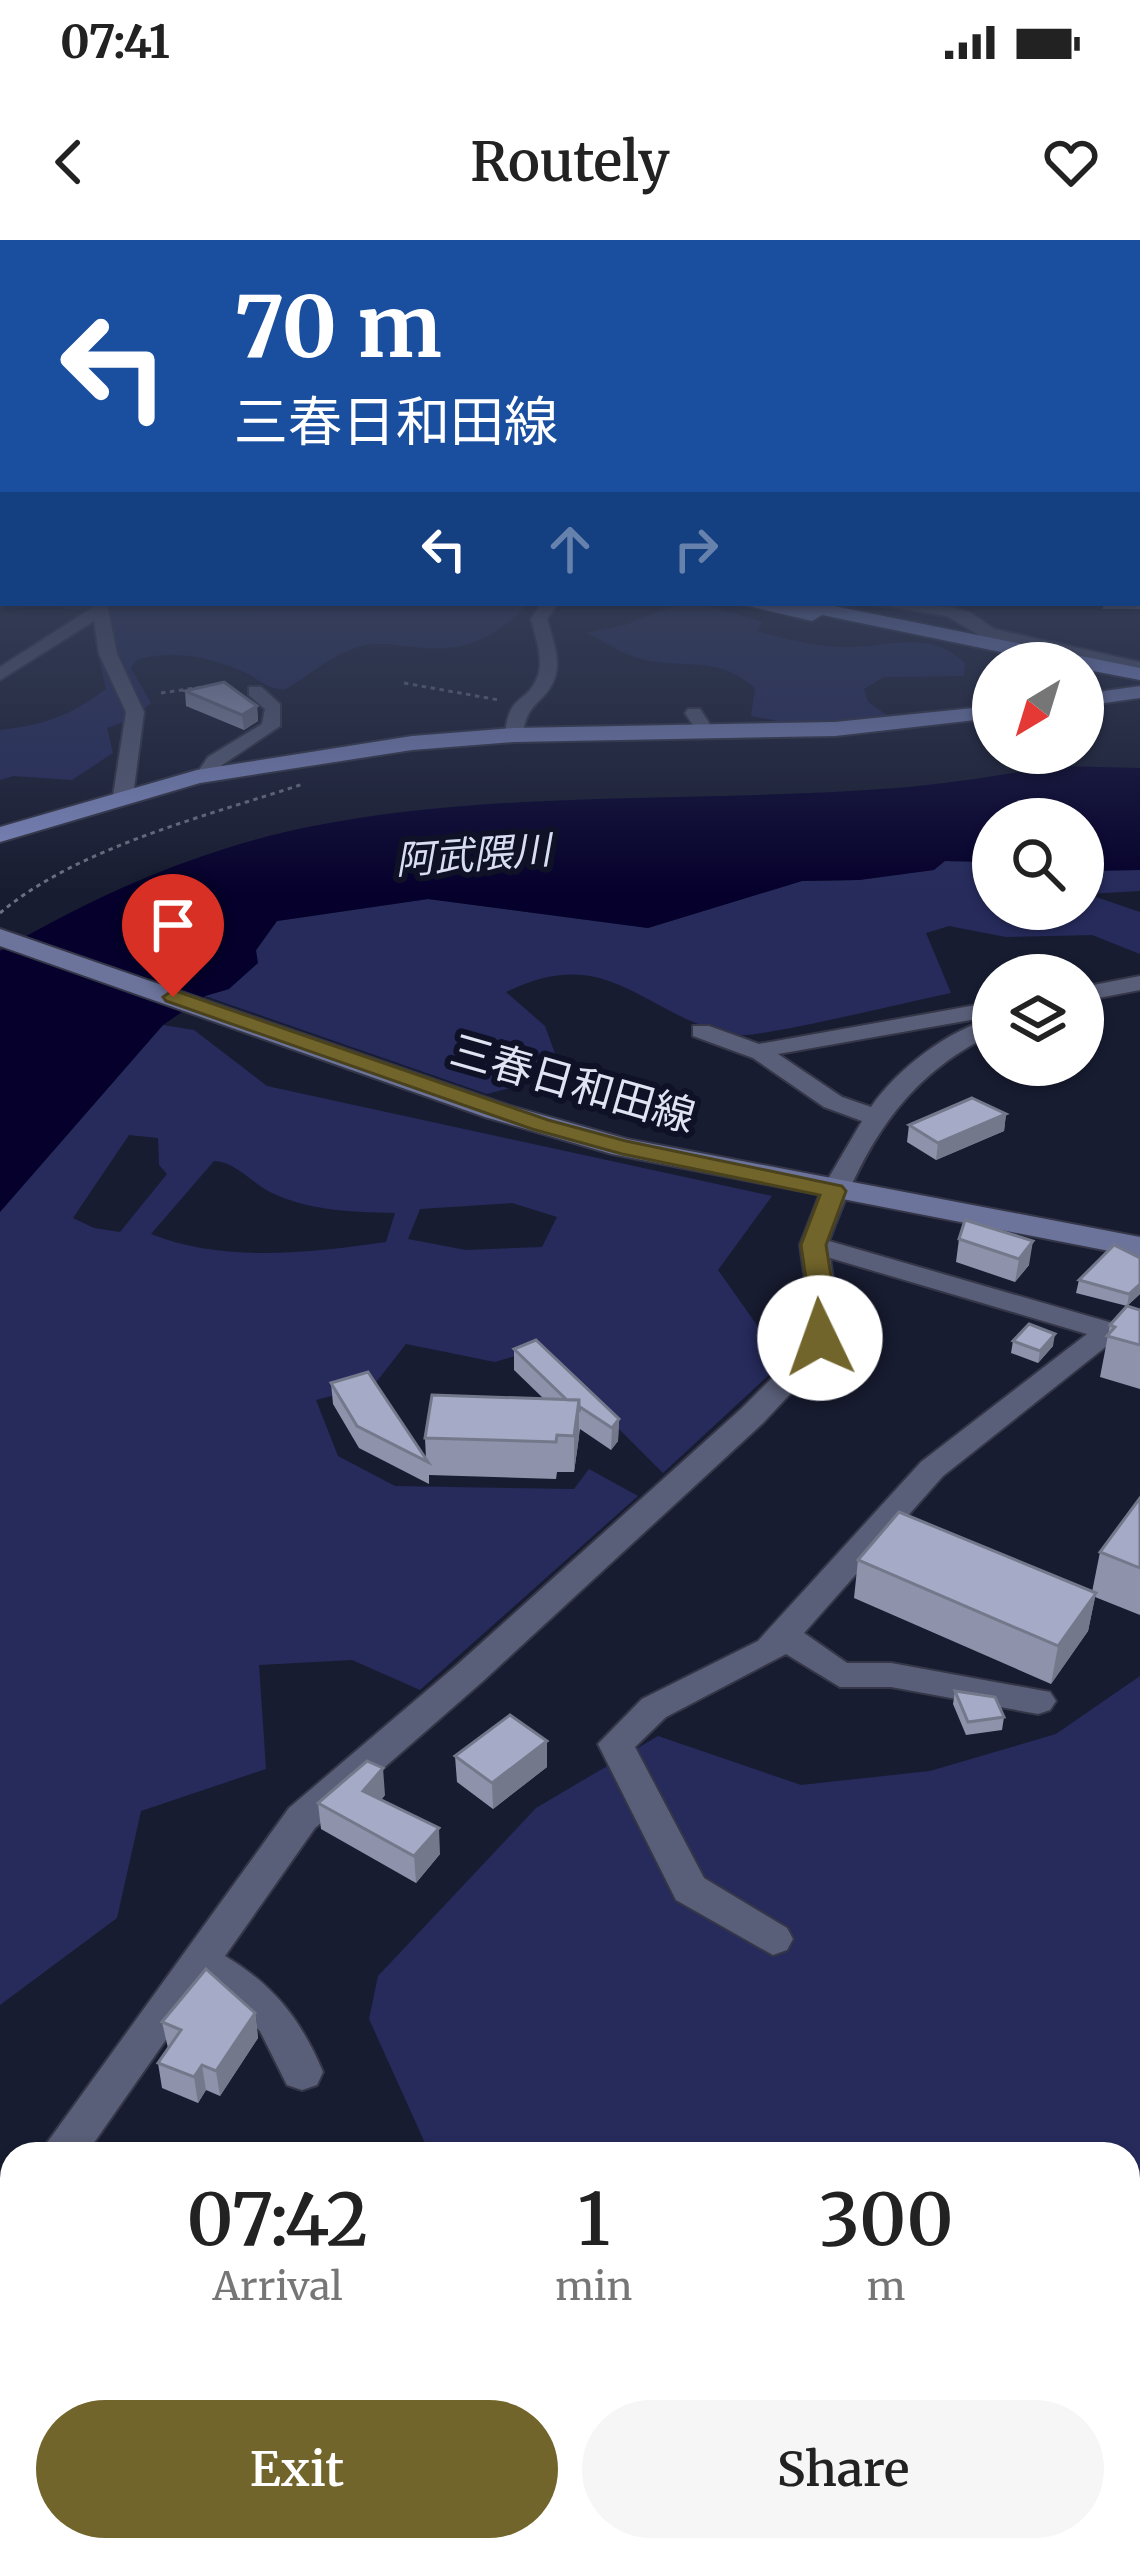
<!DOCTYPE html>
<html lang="en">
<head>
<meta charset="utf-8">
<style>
  body { margin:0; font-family:Merriweather,"Noto Sans JP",serif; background:#f6f6f6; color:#222; height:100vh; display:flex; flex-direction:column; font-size:45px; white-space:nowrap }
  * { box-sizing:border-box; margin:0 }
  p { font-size:39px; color:#767676 }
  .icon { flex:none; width:66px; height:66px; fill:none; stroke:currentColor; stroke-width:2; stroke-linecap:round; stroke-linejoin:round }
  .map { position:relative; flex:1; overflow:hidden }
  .details { position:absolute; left:0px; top:1902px; width:1140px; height:420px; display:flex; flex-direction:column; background:#fff; border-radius:36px 36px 0 0; box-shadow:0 3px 9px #0004 }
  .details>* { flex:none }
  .hud { position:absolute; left:0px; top:0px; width:1140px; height:366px; box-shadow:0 3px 9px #0004; background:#1a4fa0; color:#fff; overflow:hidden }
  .needle { width:78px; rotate:218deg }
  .fabs { position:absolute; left:972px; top:402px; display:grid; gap:24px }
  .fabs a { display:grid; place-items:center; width:132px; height:132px; border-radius:50%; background:#fff; box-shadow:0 3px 9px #0004; font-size:60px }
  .pin { position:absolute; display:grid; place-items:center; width:102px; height:102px; color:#fff; margin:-123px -51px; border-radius:50% 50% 50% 0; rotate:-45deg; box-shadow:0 0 12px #0007 }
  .pin .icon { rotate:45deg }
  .me { position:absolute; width:132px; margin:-66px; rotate:357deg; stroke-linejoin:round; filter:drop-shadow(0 0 9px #0008) }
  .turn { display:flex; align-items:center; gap:42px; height:252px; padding:0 36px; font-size:54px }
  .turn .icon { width:156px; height:156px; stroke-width:2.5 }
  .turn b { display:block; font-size:84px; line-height:102px }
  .lanes { display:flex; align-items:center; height:114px; padding:0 36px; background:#0003; justify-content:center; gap:60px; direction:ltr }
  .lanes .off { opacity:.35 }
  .eta { display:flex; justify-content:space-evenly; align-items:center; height:204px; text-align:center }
  .eta b { font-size:72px; font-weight:600; line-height:84px }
  .cta { display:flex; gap:24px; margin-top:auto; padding:24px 36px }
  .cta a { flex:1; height:138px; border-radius:72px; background:#72652b; color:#fff; font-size:48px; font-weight:600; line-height:138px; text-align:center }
  .cta a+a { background:#f6f6f6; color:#222 }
  .status { display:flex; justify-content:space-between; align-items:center; height:84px; padding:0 60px; background:#fff; direction:ltr }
  .status svg { height:33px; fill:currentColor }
  header { display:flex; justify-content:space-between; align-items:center; height:156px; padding:0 36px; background:#fff; font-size:54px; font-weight:600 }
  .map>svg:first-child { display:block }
  .green { fill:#262b5c; fill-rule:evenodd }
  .water { fill:#05002c }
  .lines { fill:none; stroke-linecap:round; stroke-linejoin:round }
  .street-casing { stroke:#353748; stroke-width:4 }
  .secondary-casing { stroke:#353748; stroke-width:4 }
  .primary-casing { stroke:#353748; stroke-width:4 }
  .highway-casing { stroke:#353748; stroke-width:4 }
  .path { stroke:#6c7082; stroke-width:3; stroke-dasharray:4.5 4.5; stroke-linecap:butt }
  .street { fill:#5a5f79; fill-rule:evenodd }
  .secondary { fill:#6c749c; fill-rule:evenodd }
  .primary { fill:#7f89bf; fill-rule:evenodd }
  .highway { fill:#97a5ed; fill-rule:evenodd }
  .wall { fill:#8e93ab }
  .shaded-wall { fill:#74788b }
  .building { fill:#a5abc7; stroke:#74788b; stroke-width:3 }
  .route { fill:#72652b; stroke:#4a421c; stroke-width:3 }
  .labels { text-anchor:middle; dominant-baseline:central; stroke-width:12; stroke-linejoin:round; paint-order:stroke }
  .far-water-label { font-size:39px; font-style:italic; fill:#d8ddf1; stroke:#0f1227 }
  .street-label { font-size:42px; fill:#dfe3f2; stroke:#0f1227 }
</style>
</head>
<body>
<div class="status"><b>07:41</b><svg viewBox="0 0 49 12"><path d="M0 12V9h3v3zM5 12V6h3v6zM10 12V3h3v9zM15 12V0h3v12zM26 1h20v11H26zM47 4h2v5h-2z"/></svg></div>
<header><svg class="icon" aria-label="back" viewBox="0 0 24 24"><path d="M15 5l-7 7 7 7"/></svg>Routely<svg class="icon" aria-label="heart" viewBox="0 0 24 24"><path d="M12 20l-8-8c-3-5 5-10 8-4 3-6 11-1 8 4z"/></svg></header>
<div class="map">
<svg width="1140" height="2322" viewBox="0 0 1140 2322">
  <rect width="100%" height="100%" fill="#181c31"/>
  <path class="green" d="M0,330l3,33h526c-35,36 -64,50 -115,44 -19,-2 -37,-6 -56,0 -25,7 -50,29 -72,42 -18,2 -28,-11 -44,-18 -34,-14 -69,-22 -105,-11l-6,8 20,35 -17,15 -27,10 6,25 -41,27 -59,-4 -13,4v-50c44,-5 70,-14 106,-41l-8,-34 9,-42 -56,-6 -51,2z
    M676,365l33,1 47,14 6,3 -6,8c27,7 55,15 83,16 47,2 88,-20 126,16l-1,13 -80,1 -20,12 4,13 23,16 -97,6 -43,-8 4,-28c-40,-35 -70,-17 -117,-30 -18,-5 -34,-18 -51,-25l38,-8z
    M944,621l49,1v47h90v-38l57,-1v21l-53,3 53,18v42l-48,-19 -86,2 -57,-11 -23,7 25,60c-36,7 -196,47 -219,42 -93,-22 -123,-93 -226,-43l39,34 12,33 -39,27 -31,8 -282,-98 24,-7 48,-68 151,-22 220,29 154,-47 57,-1 74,-10z
    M163,785l31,5 73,56 505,110 -54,74 65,92 -120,111 -124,-124 -44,13 -89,-18 -32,41 -58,15 22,56 57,30 179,3 15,-20 49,27 -218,194 -68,-30 -93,5 7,104 -125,42 -24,107 -117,87v-793zM129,895l29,3 1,27 8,9 -47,58 -26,-4 -21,-10zM214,921c23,1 38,23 58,32 39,18 80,19 123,20l-9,29c-75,11 -163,21 -235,-8zM512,963l45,14 -15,30 -76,3 -58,-11 12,-30z
    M1140,1436v676l-12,6v-204h-698l-61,-135 9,-43 158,-168 122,-72 143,49 129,-14 126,-37z
    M300,2310h133l-9,12h-130z"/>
  <path class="water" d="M1059,526l81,2v102l-57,1v-52h-90v43l-48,-1 -11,9 -75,10 -57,1 -154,47 -220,-29 -151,22 -21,29 2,13 -29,26 -24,7 -42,29 -163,187v-261c98,-57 201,-103 313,-125 192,-37 389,-23 583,-38 55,-4 109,-14 163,-22z"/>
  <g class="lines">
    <g class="street-casing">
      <path id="street" d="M91,363h16l10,51 27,58 -11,84 -10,6 -10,-6 13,-84 -27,-58 -5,-33 -94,59v-13l92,-59z
        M542,363h16l-11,16c5,18 14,40 8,58 -8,26 -29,23 -32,58l-9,6 -9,-6c4,-43 21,-30 32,-57 8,-18 -2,-42 -6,-59z
        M867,363l84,4 20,6 23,16 146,33v10l-158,-35 -35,-21z
        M249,447h12l19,17v22l-58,39 -10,15h-14l-3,-4 13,-19 54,-33 3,-15 -16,-14z
        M688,469h12l15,23 -3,4h-12l-15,-23z
        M1140,736v14l-57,11v-14z
        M993,762v14l-215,38 64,43 29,10c26,-38 77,-77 122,-89v16c-91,43 -131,116 -164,207l311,90v18l-27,-8 -170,135 -139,157 43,30h44l159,29 6,9 -6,9 -12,4 -147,-27h-51l-54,-33 -120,63 -31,30 69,131 83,50 6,11 -6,11 -14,5 -97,-55 -78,-156 44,-45 116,-58 163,-179 166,-128 -257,-76 9,61 -19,43 -57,61 -281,259 -167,146 -90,128c49,29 76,64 98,116l-6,13 -15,5 -15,-5 -27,-54 -55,-47 -119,170h-47l250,-346 169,-144 283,-255 56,-56 14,-34 -11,-74 21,-54 41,-70 -38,-14 -71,-49 -60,-22v-10h16l50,18z
        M12,1965v54l-12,4v-54z
        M0,2152l12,5v52l-12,-4z"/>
    </g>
    <g class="secondary-casing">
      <path id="secondary" d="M0,689l507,176 120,34 513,98v20l-528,-103 -127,-37 -485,-171z"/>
    </g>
    <g class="primary-casing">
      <path id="primary" d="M1140,446v12l-57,8v-12z
        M993,466v12l-158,18 -321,6 -102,8 -212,33 -200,59v-15l197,-57 215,-34 102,-8 321,-6z"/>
    </g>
    <g class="highway-casing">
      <path id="highway" d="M736,363h83l321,65v12l-57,-11v-6h-28l-233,-48 -10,6z"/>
    </g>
    <path class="path" d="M404,443l95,17
      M161,453l48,-7
      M0,673c78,-66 207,-97 303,-129"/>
    <use href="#street" class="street"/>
    <use href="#secondary" class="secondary"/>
    <use href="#primary" class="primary"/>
    <use href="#highway" class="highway"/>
  </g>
  <path class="wall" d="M1137,330h3v39h-37v-6h34z
    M185,451l72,15 1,15 -14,9 -58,-24z
    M1006,874l-2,17 -68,29 -29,-18 2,-17z
    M965,980l64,45 -14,17 -59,-20 3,-23z
    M1140,1018v36l-13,12 -51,-13 3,-13z
    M1140,1070v79l-40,-12 10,-52z
    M1013,1101l40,5 -15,17 -27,-10z
    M514,1109l105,70 -1,22 -7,9 -31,-21 -6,43h-17l-1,7 -127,-4v9l-70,-36 -26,-44 -2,-21 95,76 -1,-21 119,-39 -30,-29z
    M1140,1258v117l-45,-18 -7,34 -37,53 -197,-86 4,-38 234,32 8,-40z
    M955,1451l49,26 -2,13 -36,5 -13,-31z
    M455,1516l92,11 -54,42 -36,-27z
    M385,1555l-4,5 59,54 -24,29 -95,-54 -3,-26z
    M255,1773l3,25 -38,58 -14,-6 -8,13 -36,-15 -4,-25 10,-15 -6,-26z
    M0,2023l12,7v110l-12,-8z
    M204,2310h35l-8,12h-7z"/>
  <path class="shaded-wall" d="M257,466l1,15 -14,9 -2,-15z
    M1006,874l-2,17 -68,29 2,-17z
    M1033,1001l-4,24 -14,17 4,-23z
    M1140,1044v10l-13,12 2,-12z
    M1055,1094l-2,12 -15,17 2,-12z
    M579,1160v37l-5,35v-36z
    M619,1179l-1,22 -7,9 1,-22z
    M1096,1353l-8,38 -37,53 7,-38z
    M547,1501v26l-54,42 -1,-26z
    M383,1528l2,27 -20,23 -2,-27z
    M439,1588l1,26 -24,29 -2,-27z
    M255,1773l3,25 -38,58 -4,-25z
    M202,1825l4,25 -8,13 -4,-26z
    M226,2310h13l-8,12h-3z"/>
  <path class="building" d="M1137,330h3v19h-3z
    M224,442l33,24 -15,9 -57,-24z
    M972,858l34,16 -68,29 -29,-18z
    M965,980l68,21 -14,18 -60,-20z
    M1114,1005l26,13v26l-11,10 -50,-14z
    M1127,1066l13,4v35l-33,-9 8,-9 -5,-2z
    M1029,1084l26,10 -15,17 -27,-10z
    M536,1100l83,79 -7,9 -32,-21 -1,5v-12h-12l-53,-51z
    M368,1132l60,90 -71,-36 -26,-43z
    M432,1155l147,5 -5,36 -17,-1 -1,7 -131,-4z
    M1140,1258v70l-40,-16z
    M899,1272l197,81 -38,53 -200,-86z
    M955,1451l40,6 9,20 -36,5z
    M510,1475l37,26 -55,42 -37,-27z
    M367,1521l16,7 -20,23 76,37 -25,28 -96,-53z
    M206,1729l49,44 -39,58 -14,-6 -8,12 -36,-14 23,-33 -19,-8z
    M0,2023l12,7v80l-12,-8z"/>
  <linearGradient id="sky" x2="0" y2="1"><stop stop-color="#0d0f1b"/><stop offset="0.5" stop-color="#37405a"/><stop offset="1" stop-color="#37405a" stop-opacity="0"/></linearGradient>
  <rect width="1140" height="655" fill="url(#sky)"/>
  <path class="route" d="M173,750l375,130 78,21 216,45 4,5 -20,54 12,74 -5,19 -13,8 -13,-8 5,-19 -11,-74 19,-50 -198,-41 -90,-25 -366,-128 -3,-4z"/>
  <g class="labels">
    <g class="far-water-label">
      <text transform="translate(473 615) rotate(-4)">阿武隈川</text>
    </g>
    <g class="street-label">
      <text transform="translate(573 843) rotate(16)">三春日和田線</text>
    </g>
  </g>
</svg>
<div class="fabs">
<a><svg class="needle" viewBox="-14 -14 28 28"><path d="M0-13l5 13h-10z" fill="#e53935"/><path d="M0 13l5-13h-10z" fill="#767676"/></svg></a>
<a><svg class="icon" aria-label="search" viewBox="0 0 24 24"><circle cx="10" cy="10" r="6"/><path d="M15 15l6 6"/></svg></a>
<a><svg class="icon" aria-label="layers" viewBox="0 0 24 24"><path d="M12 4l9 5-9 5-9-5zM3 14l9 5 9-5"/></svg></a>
</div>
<div class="pin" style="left:173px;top:757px;background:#d93025"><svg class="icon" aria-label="arrive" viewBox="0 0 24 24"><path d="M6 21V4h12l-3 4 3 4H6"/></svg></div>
<svg class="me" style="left:820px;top:1098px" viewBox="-20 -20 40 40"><circle r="19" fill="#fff"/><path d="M0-13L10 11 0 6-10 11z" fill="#72652b"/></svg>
<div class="hud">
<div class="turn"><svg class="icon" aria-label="left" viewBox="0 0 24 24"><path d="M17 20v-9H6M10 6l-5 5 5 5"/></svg><div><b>70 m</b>三春日和田線</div></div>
<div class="lanes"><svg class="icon" aria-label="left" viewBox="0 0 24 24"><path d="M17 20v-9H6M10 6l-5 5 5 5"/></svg><svg class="icon off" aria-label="ahead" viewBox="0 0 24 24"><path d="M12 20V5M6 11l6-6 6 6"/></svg><svg class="icon off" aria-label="right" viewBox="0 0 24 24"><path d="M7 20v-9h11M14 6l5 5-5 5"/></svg></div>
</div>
<section class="details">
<div class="eta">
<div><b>07:42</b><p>Arrival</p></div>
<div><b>1</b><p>min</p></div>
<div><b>300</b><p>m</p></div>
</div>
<div class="cta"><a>Exit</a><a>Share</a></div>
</section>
</div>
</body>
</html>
